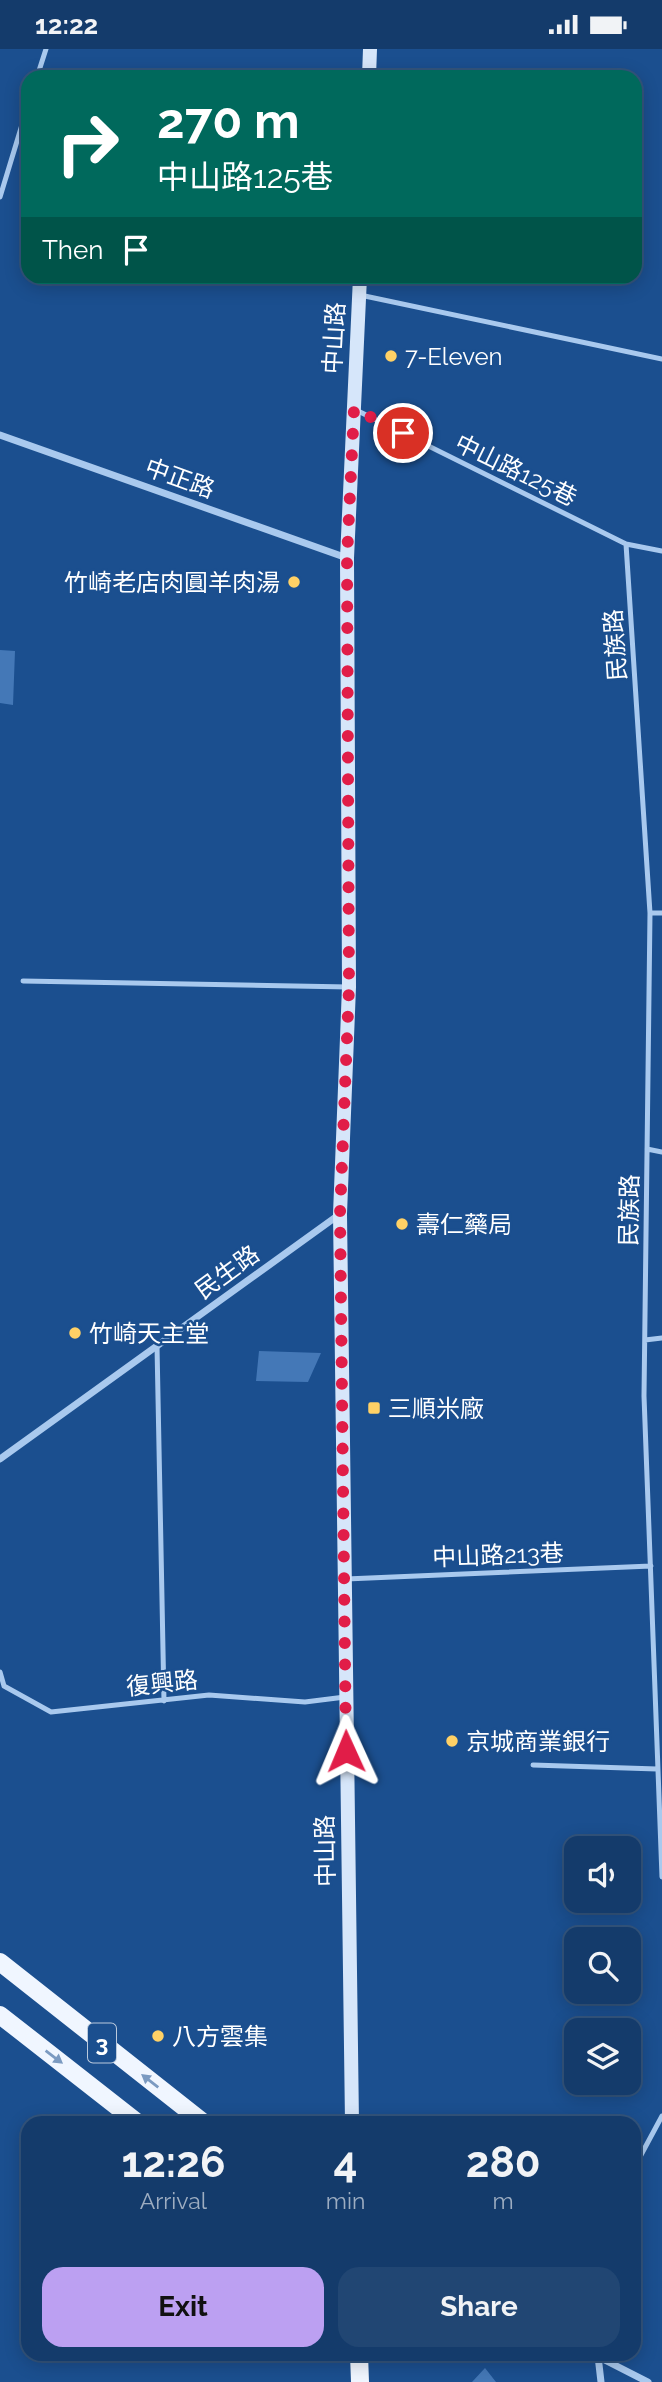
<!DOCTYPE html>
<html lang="en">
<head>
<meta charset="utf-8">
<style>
  body { margin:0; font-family:Raleway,"Noto Sans TC",sans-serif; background:#214673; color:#f1f3f6; height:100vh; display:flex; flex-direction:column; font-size:26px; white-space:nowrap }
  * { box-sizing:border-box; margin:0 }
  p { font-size:23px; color:#9dadc1 }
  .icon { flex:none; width:38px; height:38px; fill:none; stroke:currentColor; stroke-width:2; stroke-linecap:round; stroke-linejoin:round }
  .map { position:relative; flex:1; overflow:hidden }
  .panel { position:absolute; left:21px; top:2067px; width:620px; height:245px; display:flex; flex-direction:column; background:#143b6b; border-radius:21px; box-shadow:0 4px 18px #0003,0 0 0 2px #33557e }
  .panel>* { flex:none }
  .top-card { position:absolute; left:21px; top:21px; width:621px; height:214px; border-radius:21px; box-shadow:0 4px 18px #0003,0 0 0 2px #33557e; background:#00695c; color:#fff; overflow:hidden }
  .controls { position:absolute; left:564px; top:1787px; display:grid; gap:14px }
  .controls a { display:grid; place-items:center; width:77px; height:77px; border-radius:14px; background:#143b6b; box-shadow:0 4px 18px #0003,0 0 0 2px #33557e; font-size:35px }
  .pin { position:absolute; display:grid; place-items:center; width:60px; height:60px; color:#fff; margin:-30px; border:4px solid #fff; border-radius:50%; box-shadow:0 2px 7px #0007 }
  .me { position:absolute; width:77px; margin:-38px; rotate:359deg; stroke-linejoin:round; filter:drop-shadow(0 0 5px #0008) }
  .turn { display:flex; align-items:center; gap:24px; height:147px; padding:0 21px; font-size:32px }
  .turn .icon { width:91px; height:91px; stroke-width:2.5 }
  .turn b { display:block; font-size:49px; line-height:60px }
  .then { display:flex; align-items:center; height:66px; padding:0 21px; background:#0003; gap:14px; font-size:26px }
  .eta { display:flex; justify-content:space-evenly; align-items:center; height:119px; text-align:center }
  .eta b { font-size:42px; font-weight:700; line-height:49px }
  .cta { display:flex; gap:14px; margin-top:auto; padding:14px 21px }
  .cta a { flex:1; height:80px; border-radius:21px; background:#bca0f2; color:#111; font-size:28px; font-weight:700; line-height:80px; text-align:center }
  .cta a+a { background:#214673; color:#f1f3f6 }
  .status { display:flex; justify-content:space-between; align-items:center; height:49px; padding:0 35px; background:#143b6b; direction:ltr }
  .status svg { height:19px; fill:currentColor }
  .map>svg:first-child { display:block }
  .building { fill:#4478b7 }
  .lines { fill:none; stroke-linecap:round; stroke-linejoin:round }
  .lane { stroke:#a9c9ee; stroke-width:5 }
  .street { stroke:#a9c9ee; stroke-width:7 }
  .secondary { stroke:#d6e6fa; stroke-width:14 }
  .primary { stroke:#f0f6ff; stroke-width:18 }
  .oneway { fill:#7b9ac1 }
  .route { stroke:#e11d48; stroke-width:12; stroke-dasharray:0 21.6 }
  .poi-dot { fill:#ffd166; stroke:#1b4f8f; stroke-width:2.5 }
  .labels { text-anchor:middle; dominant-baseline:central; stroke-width:5; stroke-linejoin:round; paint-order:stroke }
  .shield { fill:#1b4f8f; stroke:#bbcadd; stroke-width:2 }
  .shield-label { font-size:23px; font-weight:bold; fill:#fff }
  .street-label { font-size:24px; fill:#fff; stroke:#1b4f8f }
  .poi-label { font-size:24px; fill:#fff; stroke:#1b4f8f; text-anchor:start }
</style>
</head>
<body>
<div class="status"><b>12:22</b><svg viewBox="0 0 49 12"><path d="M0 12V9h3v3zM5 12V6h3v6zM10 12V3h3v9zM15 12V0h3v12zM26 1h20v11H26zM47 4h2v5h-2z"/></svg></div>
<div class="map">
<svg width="662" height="2333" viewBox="0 0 662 2333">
  <rect width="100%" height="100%" fill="#1b4f8f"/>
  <path class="building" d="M0,601l15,1 -2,54 -13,-2z
    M259,1302l62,2 -13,29 -52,-1z
    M485,2319l11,14h-24z"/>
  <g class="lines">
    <path class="lane" d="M37,28l9,-28
      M0,148l28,-92
      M360,246l302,64
      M354,360l272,135 36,7
      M626,495l24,369 -6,483 18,481
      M650,864h12
      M23,932l326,6
      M647,1100l15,3
      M645,1291l17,-2
      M157,1297l7,355
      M346,1530l305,-13
      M0,1623l4,14 47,26 158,-17 96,7 40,-5
      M533,1716l124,4
      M634,2119l28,-52"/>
    <path class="street" d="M0,386l347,123
      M0,1410l340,-245
      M593,2305l55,28
      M598,2307l3,26"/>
    <path class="secondary" d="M369,28l1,-28
      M352,2074l-12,-909 9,-227 -2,-429 13,-281"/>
    <path class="primary" d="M0,1913l204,161
      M0,1966l138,108
      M359,2305l1,28"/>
  </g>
  <defs><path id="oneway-solid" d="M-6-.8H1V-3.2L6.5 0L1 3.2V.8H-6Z" transform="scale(1.75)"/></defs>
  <g class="oneway">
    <use href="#oneway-solid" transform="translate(54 2008) rotate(37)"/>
    <use href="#oneway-solid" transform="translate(150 2032) rotate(-142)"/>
  </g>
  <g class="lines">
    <path class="route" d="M346,1702l-6,-537 9,-227 -2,-429 7,-149 49,24"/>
  </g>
  <g class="poi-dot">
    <circle cx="391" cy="307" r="7"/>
    <circle cx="294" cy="533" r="7"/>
    <circle cx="402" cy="1175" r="7"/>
    <circle cx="75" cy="1284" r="7"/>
    <rect x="367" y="1352" width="14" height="14" rx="3.5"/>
    <circle cx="452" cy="1692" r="7"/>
    <circle cx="158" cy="1987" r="7"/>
  </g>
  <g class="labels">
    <rect class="shield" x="88" y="1974.5" width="28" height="39" rx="5"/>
    <g class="shield-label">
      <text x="102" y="1994">3</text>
    </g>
    <g class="street-label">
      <text transform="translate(334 289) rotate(-87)">中山路</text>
      <text transform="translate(516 421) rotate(26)">中山路125巷</text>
      <text transform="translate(180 429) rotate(20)">中正路</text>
      <text transform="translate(615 596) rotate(-94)">民族路</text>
      <text transform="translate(629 1161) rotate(-89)">民族路</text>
      <text transform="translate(227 1223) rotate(-36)">民生路</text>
      <text transform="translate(498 1506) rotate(-2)">中山路213巷</text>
      <text transform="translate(162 1634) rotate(-6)">復興路</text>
      <text transform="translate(325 1802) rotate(-91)">中山路</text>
    </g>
    <g class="poi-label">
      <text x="405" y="307">7-Eleven</text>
      <text x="280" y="533" text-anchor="end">竹崎老店肉圓羊肉湯</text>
      <text x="416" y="1175">壽仁藥局</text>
      <text x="89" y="1284">竹崎天主堂</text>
      <text x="388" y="1359">三順米廠</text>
      <text x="466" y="1692">京城商業銀行</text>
      <text x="172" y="1987">八方雲集</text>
    </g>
  </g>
</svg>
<div class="controls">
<a><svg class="icon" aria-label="sound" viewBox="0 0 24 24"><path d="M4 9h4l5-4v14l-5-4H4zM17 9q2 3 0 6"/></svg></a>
<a><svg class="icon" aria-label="search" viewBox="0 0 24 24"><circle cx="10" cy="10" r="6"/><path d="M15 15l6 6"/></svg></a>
<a><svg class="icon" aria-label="layers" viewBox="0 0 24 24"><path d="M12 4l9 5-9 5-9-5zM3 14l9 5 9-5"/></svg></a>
</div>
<div class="pin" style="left:403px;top:384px;background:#d93025"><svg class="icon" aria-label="arrive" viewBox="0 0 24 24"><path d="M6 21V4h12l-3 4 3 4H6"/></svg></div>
<svg class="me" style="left:346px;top:1702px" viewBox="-20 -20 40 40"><path d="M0-17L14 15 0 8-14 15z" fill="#e11d48" stroke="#fff" stroke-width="4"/></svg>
<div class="top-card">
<div class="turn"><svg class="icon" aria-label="right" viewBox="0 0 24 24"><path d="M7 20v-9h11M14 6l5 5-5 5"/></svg><div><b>270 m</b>中山路125巷</div></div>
<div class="then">Then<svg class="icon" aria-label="arrive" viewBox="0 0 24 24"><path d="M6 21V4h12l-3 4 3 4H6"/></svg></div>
</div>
<section class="panel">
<div class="eta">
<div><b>12:26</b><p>Arrival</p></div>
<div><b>4</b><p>min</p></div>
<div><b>280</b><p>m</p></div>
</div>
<div class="cta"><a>Exit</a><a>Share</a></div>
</section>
</div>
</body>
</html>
